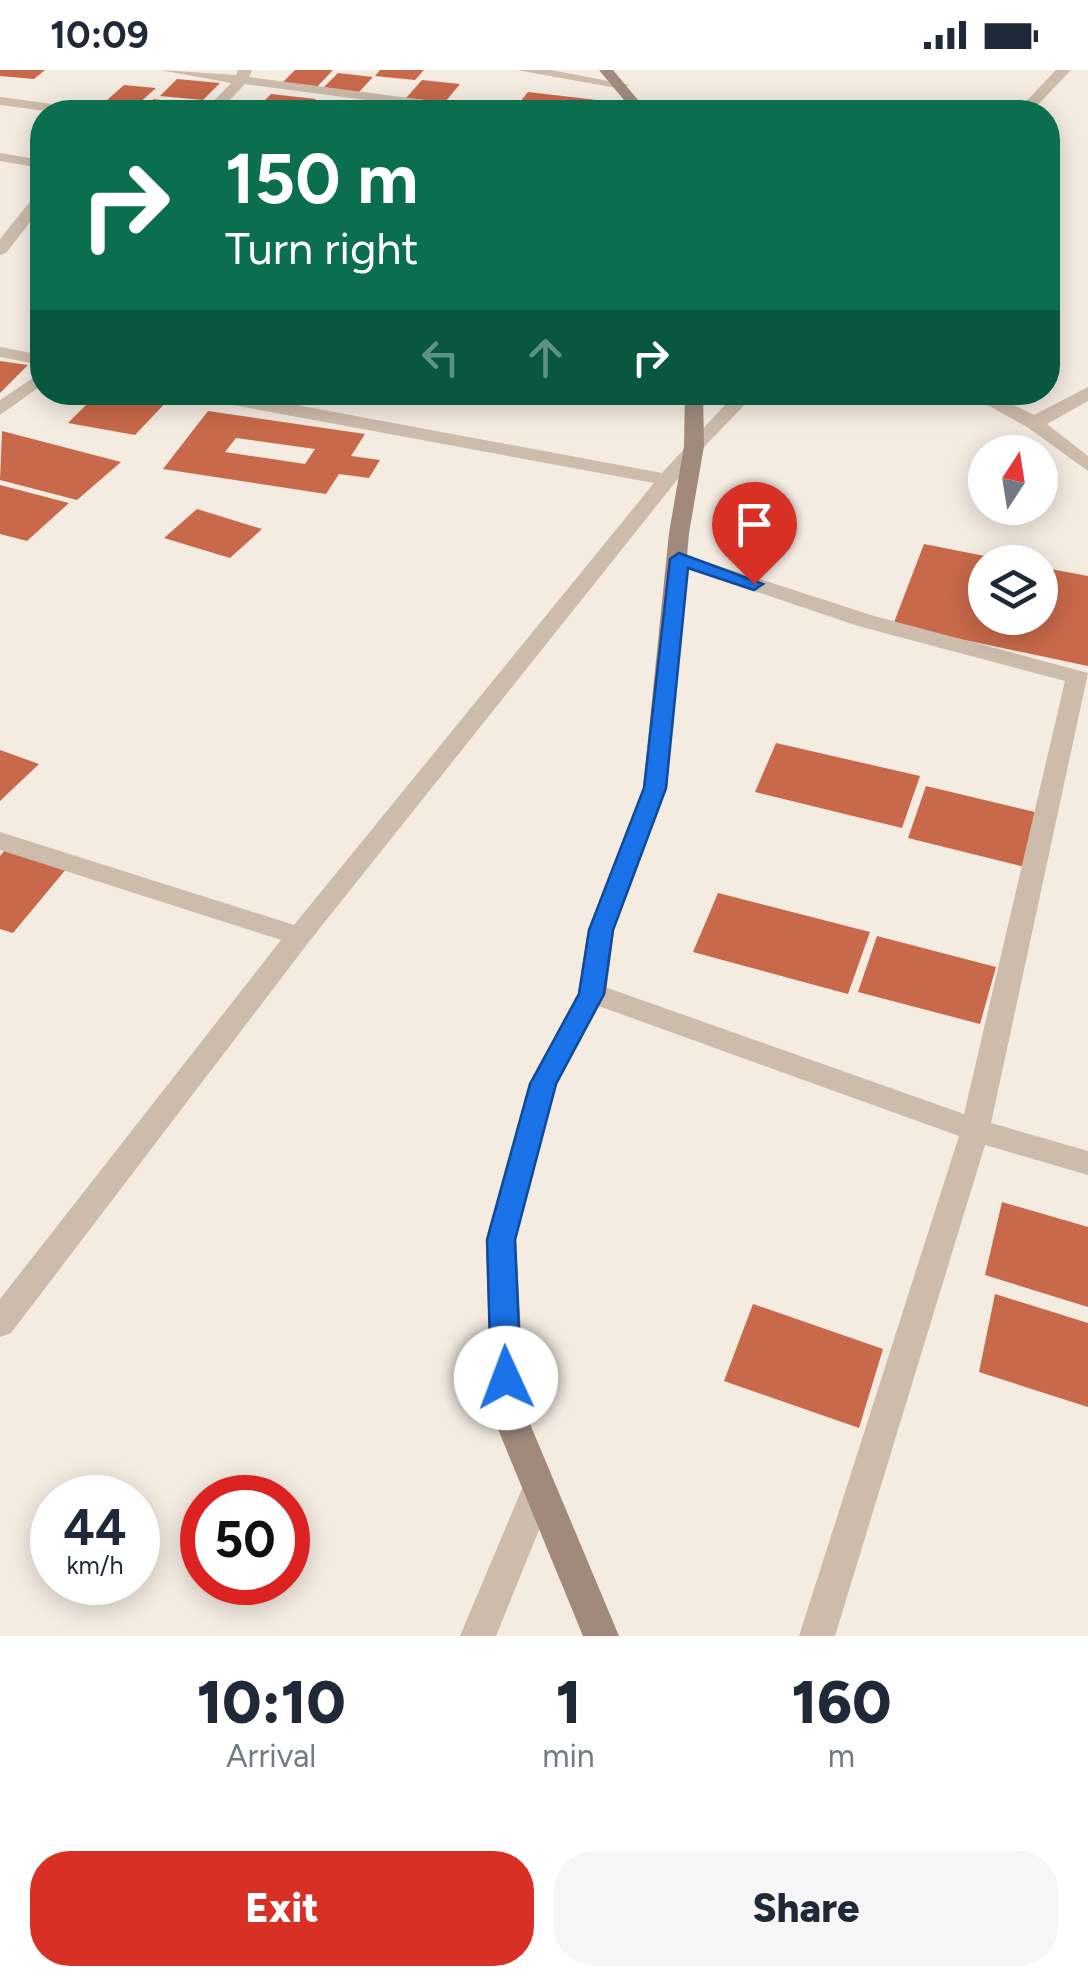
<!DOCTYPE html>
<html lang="en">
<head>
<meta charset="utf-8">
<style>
  body { margin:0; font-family:Figtree,sans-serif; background:#f6f6f7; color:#1f2937; height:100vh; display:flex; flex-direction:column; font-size:38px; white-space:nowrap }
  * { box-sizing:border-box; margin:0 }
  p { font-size:32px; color:#747a83 }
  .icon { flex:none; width:55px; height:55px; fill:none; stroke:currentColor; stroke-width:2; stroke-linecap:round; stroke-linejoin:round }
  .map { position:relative; height:1566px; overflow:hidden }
  .sheet { display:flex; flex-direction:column; background:#fff; flex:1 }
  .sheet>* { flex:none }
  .top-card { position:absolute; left:30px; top:30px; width:1030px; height:305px; border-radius:40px; box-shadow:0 5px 25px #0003; background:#0b6e4f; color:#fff; overflow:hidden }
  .needle { width:65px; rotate:12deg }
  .buttons { position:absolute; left:968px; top:365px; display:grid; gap:20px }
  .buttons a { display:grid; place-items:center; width:90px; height:90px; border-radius:50%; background:#fff; box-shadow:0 5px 25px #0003; font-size:50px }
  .speed { position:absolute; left:30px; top:1405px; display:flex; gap:20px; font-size:50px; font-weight:700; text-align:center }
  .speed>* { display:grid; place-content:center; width:130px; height:130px; border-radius:50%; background:#fff; box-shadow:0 5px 25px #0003; line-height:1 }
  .speed small { font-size:25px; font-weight:400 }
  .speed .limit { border:15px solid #d22; background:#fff; color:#111 }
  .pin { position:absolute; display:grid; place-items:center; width:85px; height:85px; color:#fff; margin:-102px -42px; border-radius:50% 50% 50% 0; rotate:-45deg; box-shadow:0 0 10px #0007 }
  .pin .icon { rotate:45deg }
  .me { position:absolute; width:110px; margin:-55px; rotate:358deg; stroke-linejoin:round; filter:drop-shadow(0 0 8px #0008) }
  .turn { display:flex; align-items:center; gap:35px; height:210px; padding:0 30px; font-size:45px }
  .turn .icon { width:130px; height:130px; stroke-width:2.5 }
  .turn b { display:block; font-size:70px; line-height:85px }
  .lanes { display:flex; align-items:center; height:95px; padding:0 30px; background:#0003; justify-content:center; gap:50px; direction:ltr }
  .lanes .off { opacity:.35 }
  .eta { display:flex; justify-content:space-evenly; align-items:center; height:170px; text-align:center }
  .eta b { font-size:60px; font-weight:800; line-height:70px }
  .action { display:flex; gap:20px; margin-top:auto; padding:20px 30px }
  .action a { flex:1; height:115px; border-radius:40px; background:#d93025; color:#fff; font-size:40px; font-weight:800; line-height:115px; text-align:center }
  .action a+a { background:#f6f6f7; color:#1f2937 }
  .status { display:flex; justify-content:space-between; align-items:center; height:70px; padding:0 50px; background:#fff; direction:ltr }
  .status svg { height:28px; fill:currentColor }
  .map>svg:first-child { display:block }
  .building { fill:#c8694b; fill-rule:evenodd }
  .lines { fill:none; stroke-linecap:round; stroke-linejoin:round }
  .street { fill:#cdbbac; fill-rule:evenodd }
  .secondary { fill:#a18a7d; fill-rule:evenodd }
  .route { fill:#1a73e8; stroke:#114b97; stroke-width:2.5 }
</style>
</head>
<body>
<div class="status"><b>10:09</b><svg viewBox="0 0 49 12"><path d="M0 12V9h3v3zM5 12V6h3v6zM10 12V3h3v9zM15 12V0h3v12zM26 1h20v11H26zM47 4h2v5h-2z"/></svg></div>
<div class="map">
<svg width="1088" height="1566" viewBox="0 0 1088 1566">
  <rect width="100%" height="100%" fill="#f4ebe1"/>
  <path class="building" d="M0,0h45l-11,9 -34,-3z
    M295,0h38l-16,17 -35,-4z
    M380,0h44l-9,10 -40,-4z
    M338,3l35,4 -15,16 -36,-4z
    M177,9l43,4 -17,17 -43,-4z
    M422,10l38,4 -15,18 -39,-4z
    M124,15l32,3 -27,24 -33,-2z
    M528,22l69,8 -9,12h-76z
    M271,24l45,5 -13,13 -48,-2z
    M154,29l41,6 -9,7h-49z
    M0,291l28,4 -28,28z
    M99,322h47l25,5 -36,38 -67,-12z
    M208,341l157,23 -14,22 29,4 -11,18 -30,-4 -13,20 -163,-25zM236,368l79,11 -10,15 -80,-12z
    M2,361l119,31 -44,38 -77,-20z
    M0,415l69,18 -42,38 -27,-7z
    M197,439l65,20 -32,29 -66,-20z
    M924,474l86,17 -25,1v56h55v-51l48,9v90l-195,-41z
    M776,673l144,33 -18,52 -147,-36z
    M0,680l39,14 -39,37z
    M926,716l113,27 -14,54 -117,-29z
    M5,780l62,18 -54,65 -13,-4v-73z
    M718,823l152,39 -22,62 -155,-42z
    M877,866l119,31 -16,57 -122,-32z
    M1002,1132l86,25v80l-103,-32z
    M995,1224l93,29v84l-109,-35z
    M753,1234l130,45 -24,79 -135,-47z"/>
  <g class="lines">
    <path class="street" d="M160,0l76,5 2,-5h14l-3,7 237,31 7,4h-36l-212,-28 -27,28h-15l28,-29z
      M517,0h34l78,15 -7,4z
      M1056,0h15l-40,42h-15z
      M0,27l82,11 7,4h-35l-54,-7z
      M0,83l42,7v8l-42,-7z
      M42,122v15l-36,46 -6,2v-16l36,-45z
      M0,277l42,8v10l-42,-8z
      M42,302v13l-42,30v-15z
      M1088,317v14l-41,23 41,32v15l-61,-44 -63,-35h24l46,23z
      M186,322h41l435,81 75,-81h20l-56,58 -393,493 -297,390 -11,4v-38l281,-359 -281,-90v-18l294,93 360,-442 -459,-85z
      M679,483l195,63 214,57 -97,450 97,28v24l-103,-30 -150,491h-36l160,-500 -377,-136 -4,-7 4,-7h20l362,128 101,-433 -207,-55 -186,-63 -3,-4z
      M539,1402l12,5 5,11 -60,148h-36l67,-159z"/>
    <path class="secondary" d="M599,0h14l35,42h-14z
      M685,322h18l1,54 -15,87 -22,256 -53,141 -8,63 -49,91 -41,155 9,173 94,224h-36l-92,-224 -5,-173 43,-155 49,-91 10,-63 55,-141 26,-256 15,-87z"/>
  </g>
  <path class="route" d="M679,483l84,31 -9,6 -66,-22 -22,220 -53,142 -9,64 -48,90 -41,156 6,138 -4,9 -11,4 -10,-4 -5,-9 -4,-138 43,-156 49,-90 10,-64 55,-142 26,-229z"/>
</svg>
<div class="buttons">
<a><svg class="needle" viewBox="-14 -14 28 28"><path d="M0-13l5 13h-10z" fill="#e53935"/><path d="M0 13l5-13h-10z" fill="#747a83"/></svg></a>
<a><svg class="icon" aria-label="layers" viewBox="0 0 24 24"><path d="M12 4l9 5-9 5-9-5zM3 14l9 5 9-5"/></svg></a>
</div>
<div class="speed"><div>44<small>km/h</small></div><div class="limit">50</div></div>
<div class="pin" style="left:754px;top:514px;background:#d93025"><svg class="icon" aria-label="arrive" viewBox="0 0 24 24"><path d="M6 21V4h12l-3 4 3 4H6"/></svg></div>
<svg class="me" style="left:506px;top:1308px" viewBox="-20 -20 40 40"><circle r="19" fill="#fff"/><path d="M0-13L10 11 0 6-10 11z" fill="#1a73e8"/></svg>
<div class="top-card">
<div class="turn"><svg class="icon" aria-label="right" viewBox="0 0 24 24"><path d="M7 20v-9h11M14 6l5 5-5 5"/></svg><div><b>150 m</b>Turn right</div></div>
<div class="lanes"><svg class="icon off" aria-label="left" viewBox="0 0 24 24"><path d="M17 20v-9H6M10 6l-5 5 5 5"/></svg><svg class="icon off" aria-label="ahead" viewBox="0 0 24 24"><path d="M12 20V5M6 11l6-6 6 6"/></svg><svg class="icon" aria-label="right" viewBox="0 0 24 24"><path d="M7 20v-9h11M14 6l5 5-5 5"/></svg></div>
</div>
</div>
<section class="sheet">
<div class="eta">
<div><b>10:10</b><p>Arrival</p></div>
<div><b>1</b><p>min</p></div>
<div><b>160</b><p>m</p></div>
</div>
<div class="action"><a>Exit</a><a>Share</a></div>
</section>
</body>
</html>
